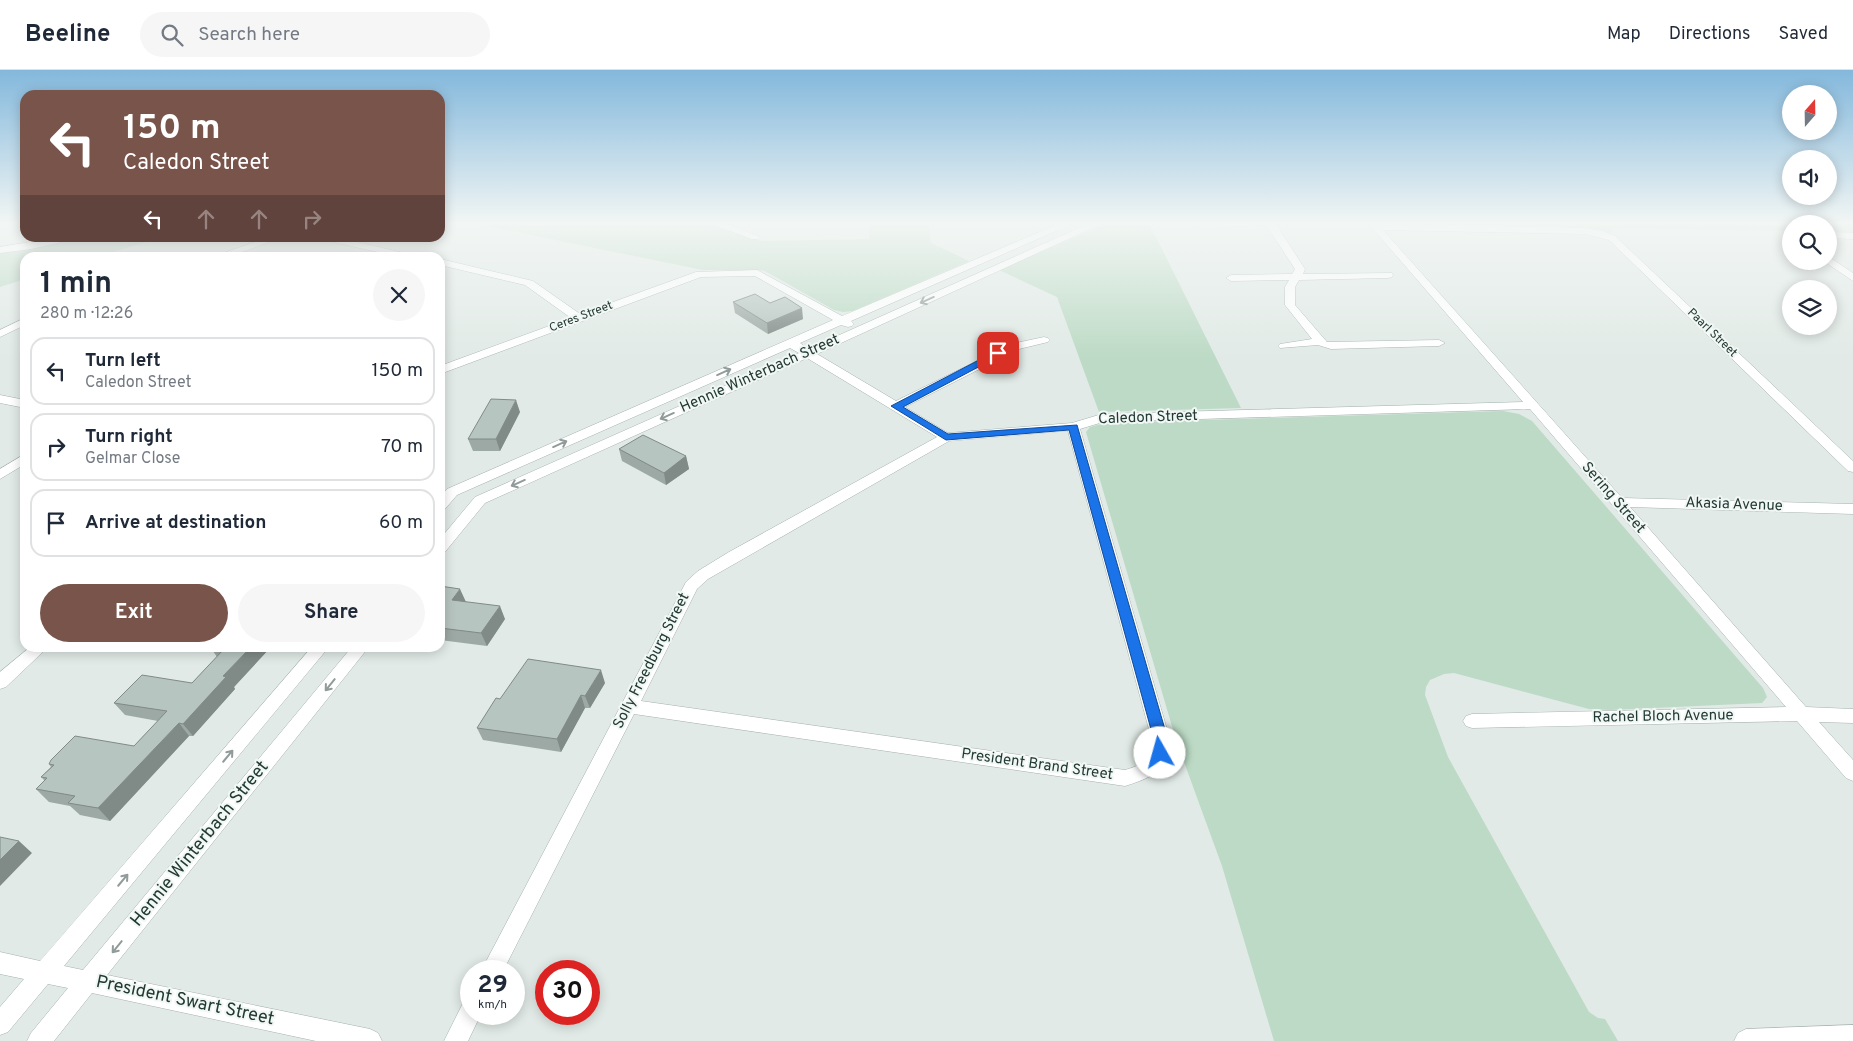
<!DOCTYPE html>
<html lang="en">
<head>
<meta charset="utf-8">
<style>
  body { margin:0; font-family:Overpass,sans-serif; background:#f6f6f7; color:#1f2937; height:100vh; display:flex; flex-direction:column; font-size:19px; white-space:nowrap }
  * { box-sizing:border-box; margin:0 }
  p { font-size:16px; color:#747a83 }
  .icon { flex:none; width:28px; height:28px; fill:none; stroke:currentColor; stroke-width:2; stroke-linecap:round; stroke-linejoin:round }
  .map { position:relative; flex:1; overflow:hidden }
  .side { position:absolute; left:20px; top:182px; width:425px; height:400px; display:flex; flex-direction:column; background:#fff; border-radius:15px; box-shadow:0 2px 12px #0003 }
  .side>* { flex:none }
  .banner { position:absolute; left:20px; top:20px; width:425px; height:152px; border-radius:15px; box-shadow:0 2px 12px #0003; background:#79544b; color:#fff; overflow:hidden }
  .needle { width:32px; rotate:20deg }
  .tools { position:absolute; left:1782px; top:15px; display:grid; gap:10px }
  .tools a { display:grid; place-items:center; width:55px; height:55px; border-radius:50%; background:#fff; box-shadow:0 2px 12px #0003; font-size:25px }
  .speed { position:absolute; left:460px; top:890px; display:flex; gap:10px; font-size:25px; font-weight:700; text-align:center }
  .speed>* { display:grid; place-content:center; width:65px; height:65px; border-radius:50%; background:#fff; box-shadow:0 2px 12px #0003; line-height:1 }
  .speed small { font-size:12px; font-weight:400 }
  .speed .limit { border:8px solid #d22; background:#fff; color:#111 }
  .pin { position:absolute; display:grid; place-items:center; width:42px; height:42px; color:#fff; margin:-21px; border-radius:10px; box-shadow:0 2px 8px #0006 }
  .me { position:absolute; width:55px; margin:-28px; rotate:353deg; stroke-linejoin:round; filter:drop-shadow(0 0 4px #0008) }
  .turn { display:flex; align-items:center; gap:18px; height:105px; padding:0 20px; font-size:22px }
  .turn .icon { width:65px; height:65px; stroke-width:2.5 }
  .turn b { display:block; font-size:35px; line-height:42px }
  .lanes { display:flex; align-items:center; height:48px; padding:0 20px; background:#0003; justify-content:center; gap:25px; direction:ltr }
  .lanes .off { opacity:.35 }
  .round { display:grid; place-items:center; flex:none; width:52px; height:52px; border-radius:26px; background:#f6f6f7 }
  .overview { display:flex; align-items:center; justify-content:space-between; height:85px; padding:0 20px }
  h1 { font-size:30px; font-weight:700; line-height:38px }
  .button { display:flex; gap:10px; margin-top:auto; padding:10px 20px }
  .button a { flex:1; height:58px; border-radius:30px; background:#79544b; color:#fff; font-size:20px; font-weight:700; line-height:58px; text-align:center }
  .button a+a { background:#f6f6f7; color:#1f2937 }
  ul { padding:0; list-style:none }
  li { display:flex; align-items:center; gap:15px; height:68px; margin:0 10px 8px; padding:0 10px; border:2px solid #e0e1e3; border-radius:15px }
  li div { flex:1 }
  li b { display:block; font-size:19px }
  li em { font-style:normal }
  header { display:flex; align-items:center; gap:30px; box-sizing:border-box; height:70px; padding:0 25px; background:#fff; border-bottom:1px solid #e0e1e3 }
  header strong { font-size:24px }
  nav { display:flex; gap:28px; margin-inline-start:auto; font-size:18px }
  .search { width:350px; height:45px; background:#f6f6f7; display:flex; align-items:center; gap:12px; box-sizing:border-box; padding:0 18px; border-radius:28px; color:#747a83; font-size:19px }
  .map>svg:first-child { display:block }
  .green { fill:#bcdac5 }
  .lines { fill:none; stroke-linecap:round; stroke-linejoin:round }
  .minor-casing { stroke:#a4b2ad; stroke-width:1 }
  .minor { fill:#fff; fill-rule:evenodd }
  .wall { fill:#9da9a5 }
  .shaded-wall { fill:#808a86 }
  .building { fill:#b7c5c0; stroke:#808a86 }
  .oneway { stroke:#919c9a }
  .route { fill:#1a73e8; stroke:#114b97 }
  .labels { text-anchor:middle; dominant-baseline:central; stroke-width:4; stroke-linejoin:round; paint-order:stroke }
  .far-street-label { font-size:12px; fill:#233a34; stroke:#f1f7f4 }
  .street-label { font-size:15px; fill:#233a34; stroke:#f1f7f4 }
  .near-street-label { font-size:18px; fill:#233a34; stroke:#f1f7f4 }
</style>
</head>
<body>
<header>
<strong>Beeline</strong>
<div class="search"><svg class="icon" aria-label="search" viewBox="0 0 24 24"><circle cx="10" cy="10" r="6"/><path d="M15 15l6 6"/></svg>Search here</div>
<nav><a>Map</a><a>Directions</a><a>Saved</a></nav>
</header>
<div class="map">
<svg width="1853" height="971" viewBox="0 0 1853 971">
  <rect width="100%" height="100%" fill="#e1eae6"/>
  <path class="green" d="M472,153h232l58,18 107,-2 1,-16h58l3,20 38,18 -116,50 -10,1 -9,-2 -69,-39 -6,-1h-56z
    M1108,153h41l92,185 -142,4 -42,-115 -58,-27z
    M1516,153h337v11l-24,-1v-9h-38v7l-178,-3 -3,5c-30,-10 -64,1 -94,-10z
    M75,168h86l-66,19 -70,1v21l-25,8v-35l35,-4z
    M1503,341l16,3 13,7 231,267 4,9 -5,6 -152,7 -21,-1 -135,-36 -10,1 -14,6 -4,7 -1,8 23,62 141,255 9,6 7,1 13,22h-344l-52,-175 -46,-126 -90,-308 4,-5 15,-4z"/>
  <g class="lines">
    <g class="minor-casing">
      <path id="minor" d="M709,153h15l36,14 -2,2h-6z
        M1061,153h13l-223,98 3,3 -2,2 -4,1 -7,-2 -41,18 8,6 282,-126h13l-286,131 79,47 115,-57 33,-7 4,1 2,2 -2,2 -29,7 -114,58 43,26 124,-10 30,-9 421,-12 -155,-179 217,5 17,3 13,5 238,225v11l-5,-1 -239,-231 -24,-6 -202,-4 239,268 231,6v10l-223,-7 176,200 47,2v14l-34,-1 34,38v21l-7,-3 -49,-57 -325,7 -6,-2 -3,-5 3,-5 6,-2 314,-7 -256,-298 -427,13 -23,7 88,304c1,36 -11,43 -43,53l-491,-72 -131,257h-22l205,-389 12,-11 31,-19 208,-115 -130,-79 -322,145 -40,49 -5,2v-15l35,-42 324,-144 -9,-5 -333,147 -12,14 -5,1v-13l7,-8 386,-169 -78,-44 -54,1 -261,97v-8l131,-48 -46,-33 -85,-20v-6l93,22 47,33 116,-42 61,-2 85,46zM1068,361l82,302c1,24 -1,30 -25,37l-484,-69 56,-112 11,-10 241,-138z
        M1199,153h76l30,46 -2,5 89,-1 1,2 -1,2 -4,1 -89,2 -4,7v18l32,37 112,-2 6,3 -6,3 -108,3 -13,-4 -38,3 -2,-2 2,-2 32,-5 -27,-34v-18l4,-7 -58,1 -5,-3 5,-3 61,-1 3,-5 -29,-44 -63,3 -3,-1z
        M1829,162l24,1v6l-24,-1z
        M56,168h16l-2,2 -39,9 -31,4v-6z
        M267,168h13l-54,20h-17z
        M324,168h16l85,20h-21l-75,-17z
        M1829,187l24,16v8l-28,-19 4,-1z
        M25,248v7l-25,12v-7z
        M0,325l25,5v8l-25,-5z
        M25,384v10l-25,15v-10z
        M29,578h18l-41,39 -6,2v-17z
        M311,578h17l-264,318 19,4 268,-322h17l-261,327 263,54 8,4 4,8h-66l-224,-48 -38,48h-27l4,-8 37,-45 -20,-4 -40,48 -8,3v-28l24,-28 -24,-5v-22l40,9z
        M471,930v14h10l-13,27h-24l19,-38z
        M1853,955v16h-119l4,-8 8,-4z"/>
    </g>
    <use href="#minor" class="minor"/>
  </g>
  <path class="wall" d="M733,232l37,1 33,16 -35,15 -33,-21z
    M520,342l-20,39h-27l-5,-12z
    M619,379l67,7 3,13 -23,16 -44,-24z
    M440,516l26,16 39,17 -18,27 -47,-6z
    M211,578h59l-36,39 1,2 -42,47h-4l-79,85 -30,-6 -10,-9 -21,-4 -13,-13 9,-8 -4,-4 10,-10 -2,-3 85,-18 24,-25 -33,-6 -11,-12 78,-20 25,-26z
    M605,613l-15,25h-5l-24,44 -78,-12 -6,-12 23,-29z"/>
  <path class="shaded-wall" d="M802,238l1,11 -35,15 -1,-11z
    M516,330l4,12 -20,39 -4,-12z
    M686,386l3,13 -23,16 -2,-12z
    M460,519l6,13 -14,-2z
    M500,536l5,13 -18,27 -6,-13z
    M250,578h20l-36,39 1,2 -42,47 -10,-12 40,-48z
    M601,600l4,13 -15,25 -5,-12z
    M581,625l4,13 -24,44 -4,-13z
    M179,653l10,13 -79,85 -12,-13z
    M19,771l13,12 -32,33v-26z"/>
  <path class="building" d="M755,224l15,9 15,-6 17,11 -35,15 -34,-21z
    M491,329l25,1 -20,39h-28z
    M643,365l43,21 -22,17 -45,-24z
    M440,516l20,3 -8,11 48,6 -19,27 -41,-5z
    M215,578h35l-27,28 3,1 -43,47 -4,-1 -81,85 -30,-5 7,-7 -39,-7 11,-11 -6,-1 13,-12 -5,-1 2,-4 24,-24 59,10 33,-35 -53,-8 28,-28 50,8 32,-34z
    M528,589l73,11 -16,26 -4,-1 -24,44 -80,-11 19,-30 4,1z
    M0,767l19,4 -19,19z"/>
  <defs><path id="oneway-shaft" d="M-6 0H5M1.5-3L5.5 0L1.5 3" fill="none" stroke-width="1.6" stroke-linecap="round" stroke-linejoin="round" transform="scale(1.25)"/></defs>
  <g class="oneway">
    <use href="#oneway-shaft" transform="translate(927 230) rotate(156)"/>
    <use href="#oneway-shaft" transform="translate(724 302) rotate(-24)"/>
    <use href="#oneway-shaft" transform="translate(667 346) rotate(156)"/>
    <use href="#oneway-shaft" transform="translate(560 374) rotate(-24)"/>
    <use href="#oneway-shaft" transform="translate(518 413) rotate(156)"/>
    <use href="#oneway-shaft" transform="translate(330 615) rotate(129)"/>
    <use href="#oneway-shaft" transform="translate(228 686) rotate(-50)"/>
    <use href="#oneway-shaft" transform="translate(123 810) rotate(-50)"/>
    <use href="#oneway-shaft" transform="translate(117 877) rotate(129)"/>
  </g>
  <linearGradient id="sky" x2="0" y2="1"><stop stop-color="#83b8dc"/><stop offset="0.53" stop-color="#f2f6f4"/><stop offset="1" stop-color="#f2f6f4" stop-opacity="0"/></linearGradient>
  <rect width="1853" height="289" fill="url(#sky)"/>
  <path class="route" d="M998,280l5,3 -2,2 -98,52 45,27 129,-9 89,308 1,20 -2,4 -5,1 -4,-1 -4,-24 -83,-303 -123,10 -55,-34z"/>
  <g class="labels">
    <g class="far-street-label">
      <text transform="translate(581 247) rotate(-21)">Ceres Street</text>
      <text transform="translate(1712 263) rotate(44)">Paarl Street</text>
    </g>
    <g class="street-label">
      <text transform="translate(760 304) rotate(-24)">Hennie Winterbach Street</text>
      <text transform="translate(1148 348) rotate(-2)">Caledon Street</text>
      <text transform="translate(1613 428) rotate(49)">Sering Street</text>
      <text transform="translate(1734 435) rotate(2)">Akasia Avenue</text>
      <text transform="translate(652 591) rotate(-63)">Solly Freedburg Street</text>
      <text transform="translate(1663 647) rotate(-1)">Rachel Bloch Avenue</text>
      <text transform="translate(1037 695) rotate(8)">President Brand Street</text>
    </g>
    <g class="near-street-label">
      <text transform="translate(200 774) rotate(-51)">Hennie Winterbach Street</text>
      <text transform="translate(185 931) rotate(12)">President Swart Street</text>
    </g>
  </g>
</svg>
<div class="tools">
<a><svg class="needle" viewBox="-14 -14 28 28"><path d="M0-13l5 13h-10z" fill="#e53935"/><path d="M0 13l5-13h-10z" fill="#747a83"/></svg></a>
<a><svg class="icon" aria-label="sound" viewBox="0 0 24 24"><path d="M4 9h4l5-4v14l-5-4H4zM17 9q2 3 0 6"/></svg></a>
<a><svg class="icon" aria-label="search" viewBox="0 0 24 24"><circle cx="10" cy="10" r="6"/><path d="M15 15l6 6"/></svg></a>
<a><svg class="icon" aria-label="layers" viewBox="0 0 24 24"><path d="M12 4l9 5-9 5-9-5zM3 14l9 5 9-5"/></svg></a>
</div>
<div class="speed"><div>29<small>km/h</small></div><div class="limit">30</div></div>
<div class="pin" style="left:998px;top:283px;background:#d93025"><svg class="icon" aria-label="arrive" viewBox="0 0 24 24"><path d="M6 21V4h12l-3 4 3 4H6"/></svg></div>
<svg class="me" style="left:1160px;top:683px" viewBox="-20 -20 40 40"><circle r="19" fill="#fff"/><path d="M0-13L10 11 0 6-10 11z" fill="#1a73e8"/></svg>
<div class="banner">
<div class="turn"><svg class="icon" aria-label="left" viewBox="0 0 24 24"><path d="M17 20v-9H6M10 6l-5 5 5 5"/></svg><div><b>150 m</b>Caledon Street</div></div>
<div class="lanes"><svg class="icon" aria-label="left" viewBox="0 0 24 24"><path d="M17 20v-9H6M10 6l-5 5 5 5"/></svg><svg class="icon off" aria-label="ahead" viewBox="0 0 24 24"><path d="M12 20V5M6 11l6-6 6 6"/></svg><svg class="icon off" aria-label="ahead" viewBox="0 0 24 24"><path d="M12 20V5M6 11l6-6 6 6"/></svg><svg class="icon off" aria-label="right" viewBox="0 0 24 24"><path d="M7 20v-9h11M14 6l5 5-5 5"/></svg></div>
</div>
<section class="side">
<div class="overview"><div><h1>1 min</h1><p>280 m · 12:26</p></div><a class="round"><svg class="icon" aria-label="close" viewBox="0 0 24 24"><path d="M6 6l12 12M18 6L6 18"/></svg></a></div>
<ul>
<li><svg class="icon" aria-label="left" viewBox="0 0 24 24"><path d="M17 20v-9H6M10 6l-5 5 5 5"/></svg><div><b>Turn left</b><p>Caledon Street</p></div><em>150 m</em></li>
<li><svg class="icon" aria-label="right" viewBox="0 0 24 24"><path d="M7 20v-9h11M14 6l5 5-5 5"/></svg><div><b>Turn right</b><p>Gelmar Close</p></div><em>70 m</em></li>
<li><svg class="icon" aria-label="arrive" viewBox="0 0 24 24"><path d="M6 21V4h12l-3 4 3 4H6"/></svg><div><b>Arrive at destination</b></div><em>60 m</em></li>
</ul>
<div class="button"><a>Exit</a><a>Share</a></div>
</section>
</div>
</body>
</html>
